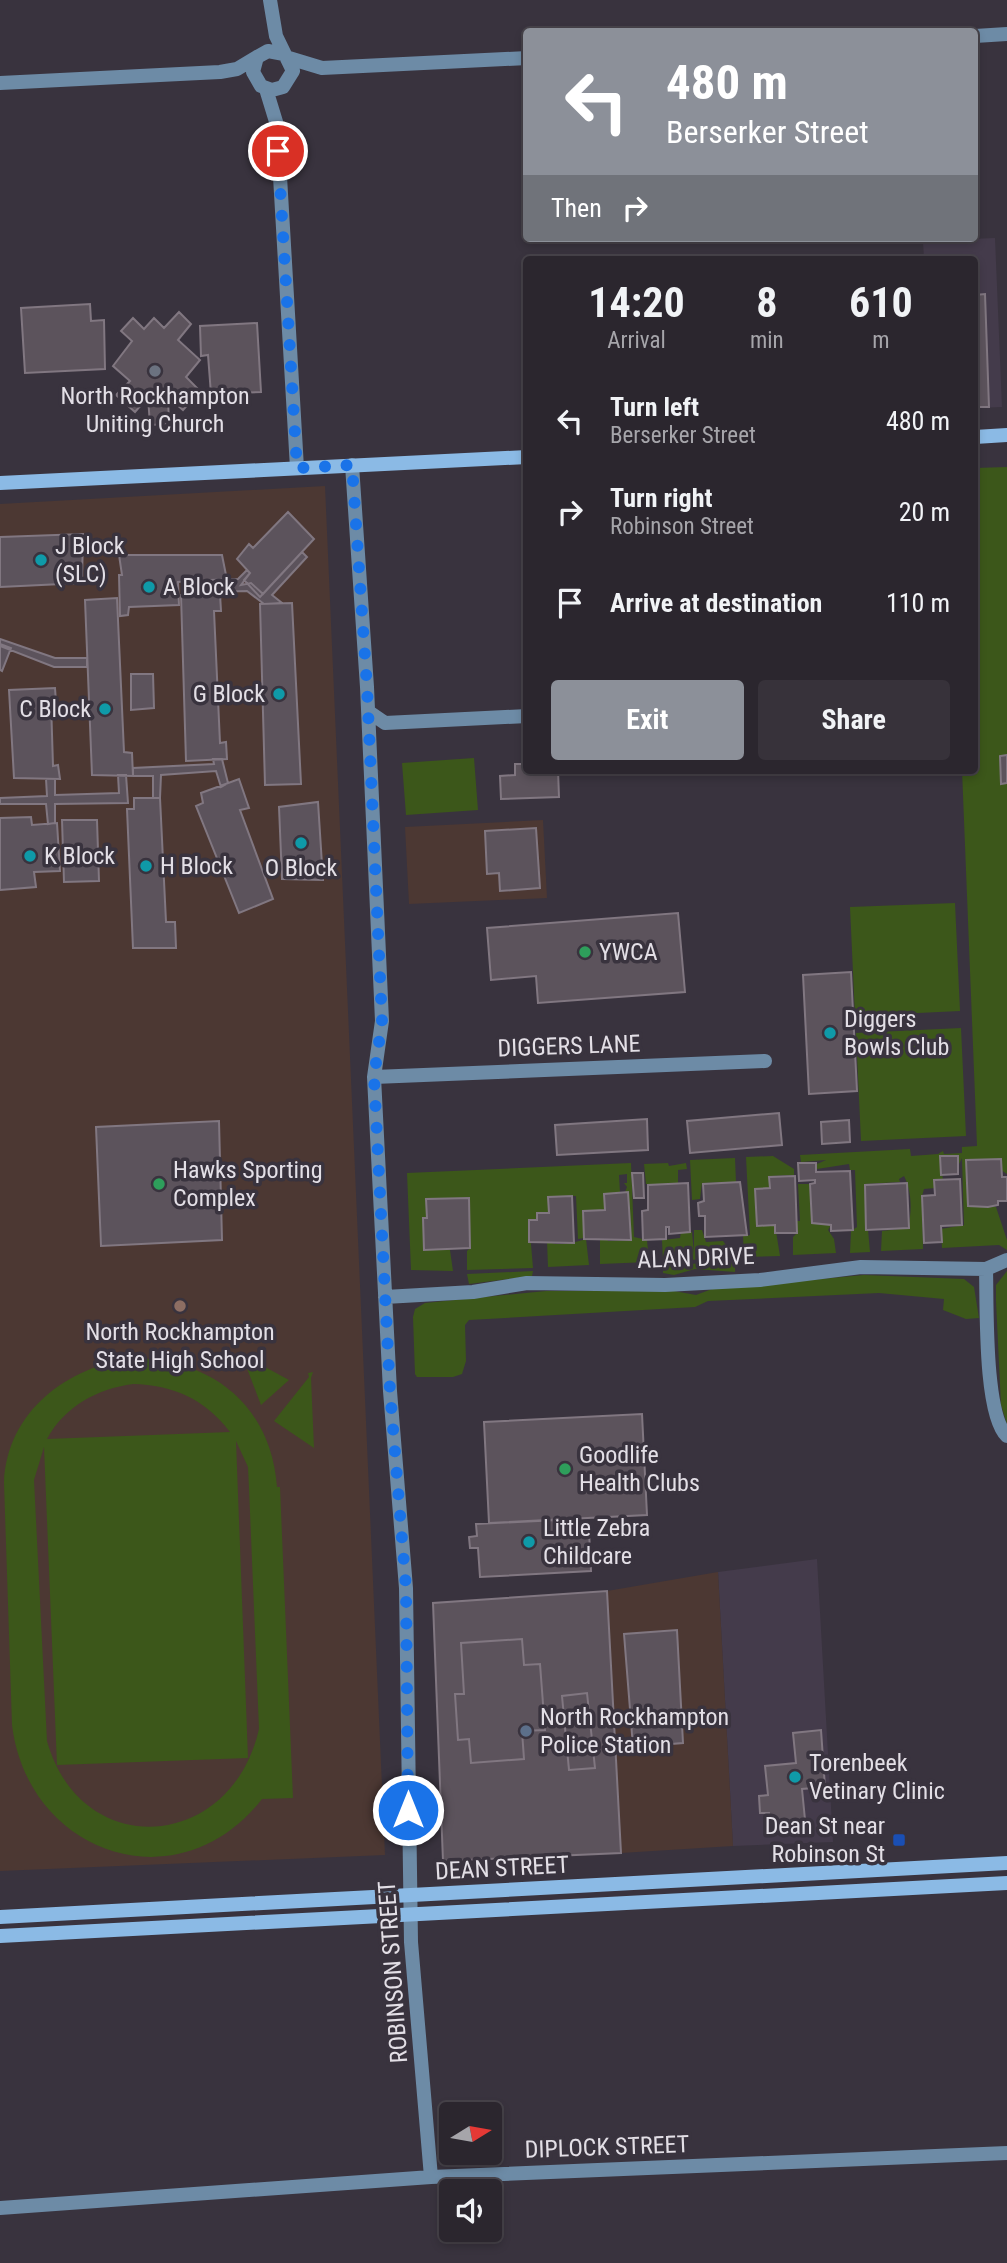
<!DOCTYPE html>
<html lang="en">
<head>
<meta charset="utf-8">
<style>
  body { margin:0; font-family:"Roboto Condensed",sans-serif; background:#37323a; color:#f1f3f6; height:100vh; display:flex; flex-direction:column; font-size:26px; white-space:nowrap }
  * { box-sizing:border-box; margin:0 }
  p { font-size:23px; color:#a6a5aa }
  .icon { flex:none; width:38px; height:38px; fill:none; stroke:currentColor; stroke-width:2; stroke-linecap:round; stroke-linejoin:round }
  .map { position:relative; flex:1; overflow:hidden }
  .sheet { position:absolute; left:523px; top:256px; width:455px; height:518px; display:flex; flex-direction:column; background:#2b262e; border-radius:7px; box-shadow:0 4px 10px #0003,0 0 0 2px #47434a }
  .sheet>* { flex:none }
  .banner { position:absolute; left:523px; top:28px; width:455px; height:214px; border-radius:7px; box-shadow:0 4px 10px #0003,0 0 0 2px #47434a; background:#8c9099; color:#fff; overflow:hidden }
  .needle { width:46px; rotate:79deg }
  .buttons { position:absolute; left:439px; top:2102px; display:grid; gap:14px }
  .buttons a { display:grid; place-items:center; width:63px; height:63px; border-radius:7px; background:#2b262e; box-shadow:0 4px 10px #0003,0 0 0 2px #47434a; font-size:35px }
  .pin { position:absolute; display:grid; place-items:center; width:60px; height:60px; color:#fff; margin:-30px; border:4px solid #fff; border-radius:50%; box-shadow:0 2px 7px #0007 }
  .me { position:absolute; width:77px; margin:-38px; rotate:0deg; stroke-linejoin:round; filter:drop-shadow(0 0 5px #0008) }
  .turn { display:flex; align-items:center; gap:24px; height:147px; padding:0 28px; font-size:32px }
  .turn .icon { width:91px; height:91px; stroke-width:2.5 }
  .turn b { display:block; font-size:49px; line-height:60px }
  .then { display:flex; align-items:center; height:66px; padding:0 28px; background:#0003; gap:14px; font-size:26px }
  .eta { display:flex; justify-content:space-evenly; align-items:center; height:119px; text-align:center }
  .eta b { font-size:42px; font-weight:700; line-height:49px }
  .button { display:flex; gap:14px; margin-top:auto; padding:14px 28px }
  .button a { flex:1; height:80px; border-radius:7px; background:#8c9099; color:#fff; font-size:28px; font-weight:700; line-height:80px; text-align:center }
  .button a+a { background:#37323a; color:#f1f3f6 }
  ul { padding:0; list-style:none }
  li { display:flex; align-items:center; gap:21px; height:91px; padding:0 28px }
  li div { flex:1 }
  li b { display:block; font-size:26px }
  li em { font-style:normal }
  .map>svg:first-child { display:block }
  .built { fill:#443b4b }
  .education { fill:#4c3833 }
  .green { fill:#3c571a; fill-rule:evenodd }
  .building { fill:#5c535c; stroke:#817781; stroke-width:2 }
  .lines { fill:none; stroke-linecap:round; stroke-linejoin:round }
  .street { stroke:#6d8ba6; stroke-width:14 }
  .secondary { stroke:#8bbae5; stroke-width:14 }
  .route { stroke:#1a73e8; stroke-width:12; stroke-dasharray:0 21.6 }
  .worship-dot { fill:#6b7280; stroke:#39333e; stroke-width:2.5 }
  .culture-dot { fill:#0f9aa8; stroke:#39333e; stroke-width:2.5 }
  .leisure-dot { fill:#2e9e5b; stroke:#39333e; stroke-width:2.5 }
  .education-dot { fill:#8d6e63; stroke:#39333e; stroke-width:2.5 }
  .service-dot { fill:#5c6f8a; stroke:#39333e; stroke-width:2.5 }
  .transit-dot { fill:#1a4fb4; stroke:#39333e; stroke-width:2.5 }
  .labels { text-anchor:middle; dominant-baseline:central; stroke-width:7; stroke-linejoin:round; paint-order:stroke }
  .poi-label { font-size:24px; fill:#e3dfe6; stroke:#39333e; text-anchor:start }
  .street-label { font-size:24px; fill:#e3dfe6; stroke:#39333e }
</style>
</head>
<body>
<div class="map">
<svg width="1007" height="2263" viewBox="0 0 1007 2263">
  <rect width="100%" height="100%" fill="#39333e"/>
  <path class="built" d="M995,238l7,169 -27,1v-149h-51l-1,-18z
    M817,1559l16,283 -100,4 -15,-274z"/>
  <path class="education" d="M325,486l60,1369 -385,16v-1367z
    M543,820l4,78 -138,6 -4,-77z
    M718,1572l15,274 -112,7 -14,-262z"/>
  <path class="green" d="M1007,467v707l-6,-4 -1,-11 -34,2 2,44 28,2 11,33v10l-8,-5 -57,3 -1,-19 23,-4 -2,-67 -4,8 -18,-9 3,23 -8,8 -11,1 -2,7 1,53 -42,2 1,-20 26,-3c4,-16 4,-37 -4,-52l-5,3 1,3 -36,2 6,68 -20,1 1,-22 6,-4 -2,-57h-5l-1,-6 -32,5v-5l9,-4 -25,2 -1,-7 110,-6 1,7 27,-2 5,-3 1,3 18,-1v-6l15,-1 -15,-376h13v-302z
    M474,758l4,52 -72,5 -4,-52z
    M955,903l5,108 -105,5 -5,-109z
    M961,1028l5,108 -105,5 -5,-108z
    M773,1156l21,13v6l-24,1v12l-14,1 1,37 18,-1 5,31 -36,1 -1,-21 7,-1 -4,-78z
    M735,1158l1,24 -34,1 -2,16 -8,1 -2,-40z
    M631,1163l3,74 13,3 2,22 -49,2v-26h7l1,3 23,-1 -3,-47 -3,-1 2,-5 -3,-4h3v-9l-8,1 1,18 -16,1 1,16 -22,1 1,27 -6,1 -2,-43 -28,1 1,16h-12v7h-8l4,48 -66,2v-19l3,-3 -1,-50 -46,21 1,30 26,1 3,21 -42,-1 -4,-97z
    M668,1163l1,3 17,-3 1,6 -9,1v14h-32l-2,-20z
    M798,1184h12l2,39 19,2 -3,5 6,9 2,14 -43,2v-18l4,-4v-12h3z
    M694,1230h8l4,12 17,-1 12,17 -72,3 -1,-21 18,-2 1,-6h11l2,22z
    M586,1239l3,26 -41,2 -1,-26c8,6 27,2 39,-2z
    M735,1262v10l-40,-3 -21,6 -11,-2v-8z
    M533,1271l-1,5 -63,8 -2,-10z
    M1007,1271v153l-6,-19 -5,-104v-16z
    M864,1275l100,4 10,8 5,31 -13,1 -23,-9 1,-11 -65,-6 -171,8 -13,6 -226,13 -4,5 1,36 -4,13 -9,3h-36l-2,-3 -2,-57 2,-8 10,-6 121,-12h128l22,4 16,-6z
    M239,1353l50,27 -28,25 -18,-47 -5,-2z
    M133,1358c80,1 138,48 144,129h3l13,311 -31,1c-83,107 -234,56 -250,-74l-8,-242c3,-72 63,-116 129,-125zM133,1384c40,1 72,15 97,48l-183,7c18,-33 50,-50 86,-55zM236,1441l12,26 1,21 10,241c-28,123 -178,133 -212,12l-13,-261 10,-33 13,318 191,-7z
    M313,1372l-2,6 3,70 -40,-27 35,-44 -1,-4z"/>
  <path class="building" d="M985,294l4,113h-14v-112z
    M90,304l1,17 13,-1 1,49 -80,4 -4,-65z
    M179,312l12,12 -13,16 22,20 -14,17 14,14 -17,19 -15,-13 1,27 -19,1 -2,-28 -13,15 -19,-17 14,-14 -17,-15 19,-25 -11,-10 12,-13 11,11 10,-11 10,10z
    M257,323l4,69 -50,2 -3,-39 -7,1 -1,-30z
    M288,512l26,27 -54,58 -16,-17 6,-7 -13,-14 12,-15 4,4z
    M83,534l-1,49 -82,4v-50z
    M302,552l5,5 -35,38 10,8 -18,1 -17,-13 -35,1 -1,-12 27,-1 9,-9 3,3 -9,12 10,-2 12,11z
    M119,555h103l5,25h-16l1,15h-21l-1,-14 -12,1 1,23 -50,2 -1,8 -8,1 -1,-41h3z
    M220,594l1,17h-7l6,132 6,-1 1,17 -41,2 -5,-166z
    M117,598l7,154 8,1 1,23 -41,-1 -7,-175z
    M292,603l9,181 -36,1 -5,-181z
    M0,639l55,19h32v9h-33l-54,-21z
    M0,644l11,4 -9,23 -2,-1z
    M131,674h22l1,34 -23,2z
    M55,688l1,14h-5l2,64 5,-1 2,14 -46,-1 -5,-88z
    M1007,755v28l-6,1 -1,-28z
    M213,759h9l6,24 -7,4 -5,-16 -55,4 -1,23h-7v-22h-20v-8l81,-4z
    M515,764h12v6h31l1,27 -58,2 -1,-23 15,-1z
    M118,775h8l2,28 -73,1v19l-7,1 -2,-20h-46v-6l47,-2 -1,-17h9v16l64,-2z
    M239,779l10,29 -9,2 33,89 -34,14 -43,-107 7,-3 -2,-10z
    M134,798h26l6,124h9l1,26h-43l-6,-139h7z
    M318,802l5,78 -41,-1 -3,-72z
    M31,817l1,8 25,-2 3,48 -26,1 2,15 -36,3v-72z
    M62,820h35l2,61 -35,1z
    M536,828l4,60 -40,3 -1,-18 -12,1 -2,-43z
    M678,913l7,79 -147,11 -2,-27 -45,4 -4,-52z
    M851,972l6,119 -48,3 -6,-119z
    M779,1113l3,32 -92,8 -3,-32z
    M647,1119l1,31 -91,5 -2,-30z
    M849,1120l1,22 -28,2 -1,-22z
    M219,1121l3,119 -121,6 -5,-119z
    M940,1156h18v18l-17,1z
    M1001,1159l1,18h5v24h-9v4l-10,2 -20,-1 -2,-46z
    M798,1163h18v9l34,-1 3,59 -22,1v-6l-19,-2 -2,-39 5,-1v-3l-16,1z
    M632,1173h11l1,25h-10z
    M795,1176l2,57h-22v-8l-18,1 -2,-37 15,-1 -1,-11z
    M960,1179l2,46 -21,1 1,16 -18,1 -2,-47 13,-1 -1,-15z
    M740,1182l7,53 -42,2v-21h-6l-1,-13 6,-2 -1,-17z
    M688,1183l2,49 -21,2v-7h-3v12l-23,1 -1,-29 6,-1v-25z
    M907,1183l2,45 -43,2 -1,-45z
    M628,1192l3,48 -47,-1 -1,-28 22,-1 -1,-16z
    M572,1196l2,47 -45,-1v-22h8v-7h12l-1,-16z
    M469,1198l1,50 -46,2 -1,-32h4l-1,-19z
    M642,1414l5,101 -158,8 -5,-101z
    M578,1519l1,12h10l2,40 -111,6 -2,-29h-8l-1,-11 8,-1 -1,-12z
    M607,1591l14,262 -178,8 -10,-258z
    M677,1630l6,113 -50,4 -9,-113z
    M522,1639l2,26 16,-1 5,66 -23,1 2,28 -53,4 -2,-24 -11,1 -3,-46h9l-3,-51z
    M587,1693l8,75 -26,2 -7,-74z
    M821,1730l4,57 -23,2 4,41 -35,3 -2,-20h-9l-1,-17 9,-1 -3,-29 31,-3 -3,-30z"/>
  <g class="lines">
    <path class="street" d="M270,0l6,36 17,35 -10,16 -11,3 -11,-4 -8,-14 4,-15 11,-6 16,3
      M975,36l32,-2
      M289,58l33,10 205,-10
      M0,83l220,-11 17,-3 20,-12
      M266,89l11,36 20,343
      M352,465l15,222 15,334 -8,56 16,314 16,197 5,354 20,235
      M369,712l16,11 142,-7
      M374,1077l391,-16
      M986,1269c1,35 -2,146 21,167
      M385,1297l88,-5 54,-9 138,2 95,-5 101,-13 125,2 21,-9
      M0,2208l431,-31 576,-24"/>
    <path class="secondary" d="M975,437l32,-2
      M0,483l527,-26
      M0,1917l1007,-54
      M0,1936l1007,-53"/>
  </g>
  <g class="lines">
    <path class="route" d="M278,151l19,317 55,-3 15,222 15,334 -8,56 16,314 16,197 2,222"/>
  </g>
  <circle class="worship-dot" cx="155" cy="371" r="7"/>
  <g class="culture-dot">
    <circle cx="41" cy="560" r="7"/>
    <circle cx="149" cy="587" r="7"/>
    <circle cx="279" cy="694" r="7"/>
    <circle cx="105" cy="709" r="7"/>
    <circle cx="301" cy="843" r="7"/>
    <circle cx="30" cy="856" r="7"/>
    <circle cx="146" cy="866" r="7"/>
    <circle cx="830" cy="1033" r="7"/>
    <circle cx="529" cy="1542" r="7"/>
    <circle cx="795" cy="1777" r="7"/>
  </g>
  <g class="leisure-dot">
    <circle cx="585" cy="952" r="7"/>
    <circle cx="159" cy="1184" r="7"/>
    <circle cx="565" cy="1469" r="7"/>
  </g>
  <circle class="education-dot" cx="180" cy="1306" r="7"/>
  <circle class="service-dot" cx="526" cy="1731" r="7"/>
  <rect class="transit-dot" x="892" y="1833" width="14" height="14" rx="3.5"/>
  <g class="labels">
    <g class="poi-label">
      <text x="155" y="396" text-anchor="middle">North Rockhampton<tspan x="155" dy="28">Uniting Church</tspan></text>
      <text x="55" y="546">J Block<tspan x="55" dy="28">(SLC)</tspan></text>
      <text x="163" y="587">A Block</text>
      <text x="265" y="694" text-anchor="end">G Block</text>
      <text x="91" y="709" text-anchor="end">C Block</text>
      <text x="44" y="856">K Block</text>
      <text x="160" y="866">H Block</text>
      <text x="301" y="868" text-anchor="middle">O Block</text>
      <text x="599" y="952">YWCA</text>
      <text x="844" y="1019">Diggers<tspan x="844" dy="28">Bowls Club</tspan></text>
      <text x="173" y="1170">Hawks Sporting<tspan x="173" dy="28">Complex</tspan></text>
      <text x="180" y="1332" text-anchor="middle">North Rockhampton<tspan x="180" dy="28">State High School</tspan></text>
      <text x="579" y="1455">Goodlife<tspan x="579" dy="28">Health Clubs</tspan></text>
      <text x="543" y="1528">Little Zebra<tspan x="543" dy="28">Childcare</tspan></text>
      <text x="540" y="1717">North Rockhampton<tspan x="540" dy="28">Police Station</tspan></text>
      <text x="809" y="1763">Torenbeek<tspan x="809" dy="28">Vetinary Clinic</tspan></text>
      <text x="885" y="1826" text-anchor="end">Dean St near<tspan x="885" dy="28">Robinson St</tspan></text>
    </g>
    <g class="street-label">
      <text transform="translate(569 1046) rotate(-2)">DIGGERS LANE</text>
      <text transform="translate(696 1258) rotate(-2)">ALAN DRIVE</text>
      <text transform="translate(502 1868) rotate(-3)">DEAN STREET</text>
      <text transform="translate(393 1972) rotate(-94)">ROBINSON STREET</text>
      <text transform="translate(607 2147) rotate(-2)">DIPLOCK STREET</text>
    </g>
  </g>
</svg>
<div class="buttons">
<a><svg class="needle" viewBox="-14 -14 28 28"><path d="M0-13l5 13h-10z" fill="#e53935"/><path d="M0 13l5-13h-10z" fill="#a6a5aa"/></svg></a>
<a><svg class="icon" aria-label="sound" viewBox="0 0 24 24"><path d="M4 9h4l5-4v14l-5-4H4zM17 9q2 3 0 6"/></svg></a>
</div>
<div class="pin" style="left:278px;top:151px;background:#d93025"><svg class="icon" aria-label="arrive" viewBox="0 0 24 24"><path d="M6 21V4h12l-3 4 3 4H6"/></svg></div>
<svg class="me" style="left:408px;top:1810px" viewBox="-20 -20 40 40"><circle r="17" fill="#1a73e8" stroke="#fff" stroke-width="3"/><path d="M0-11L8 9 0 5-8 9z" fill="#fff"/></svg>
<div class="banner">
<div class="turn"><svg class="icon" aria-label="left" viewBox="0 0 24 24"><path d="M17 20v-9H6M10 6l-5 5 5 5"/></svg><div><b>480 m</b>Berserker Street</div></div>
<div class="then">Then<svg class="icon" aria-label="right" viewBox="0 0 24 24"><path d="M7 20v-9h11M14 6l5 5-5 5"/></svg></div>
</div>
<section class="sheet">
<div class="eta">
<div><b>14:20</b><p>Arrival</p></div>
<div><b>8</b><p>min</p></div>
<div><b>610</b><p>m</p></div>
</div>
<ul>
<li><svg class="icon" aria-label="left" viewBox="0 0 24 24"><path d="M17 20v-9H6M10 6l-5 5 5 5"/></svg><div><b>Turn left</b><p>Berserker Street</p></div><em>480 m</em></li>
<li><svg class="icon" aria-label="right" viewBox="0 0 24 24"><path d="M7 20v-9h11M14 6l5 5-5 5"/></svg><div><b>Turn right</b><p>Robinson Street</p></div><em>20 m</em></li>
<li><svg class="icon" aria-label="arrive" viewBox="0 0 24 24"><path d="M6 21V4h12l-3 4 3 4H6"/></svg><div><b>Arrive at destination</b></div><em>110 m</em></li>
</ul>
<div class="button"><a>Exit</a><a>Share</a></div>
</section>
</div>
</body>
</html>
